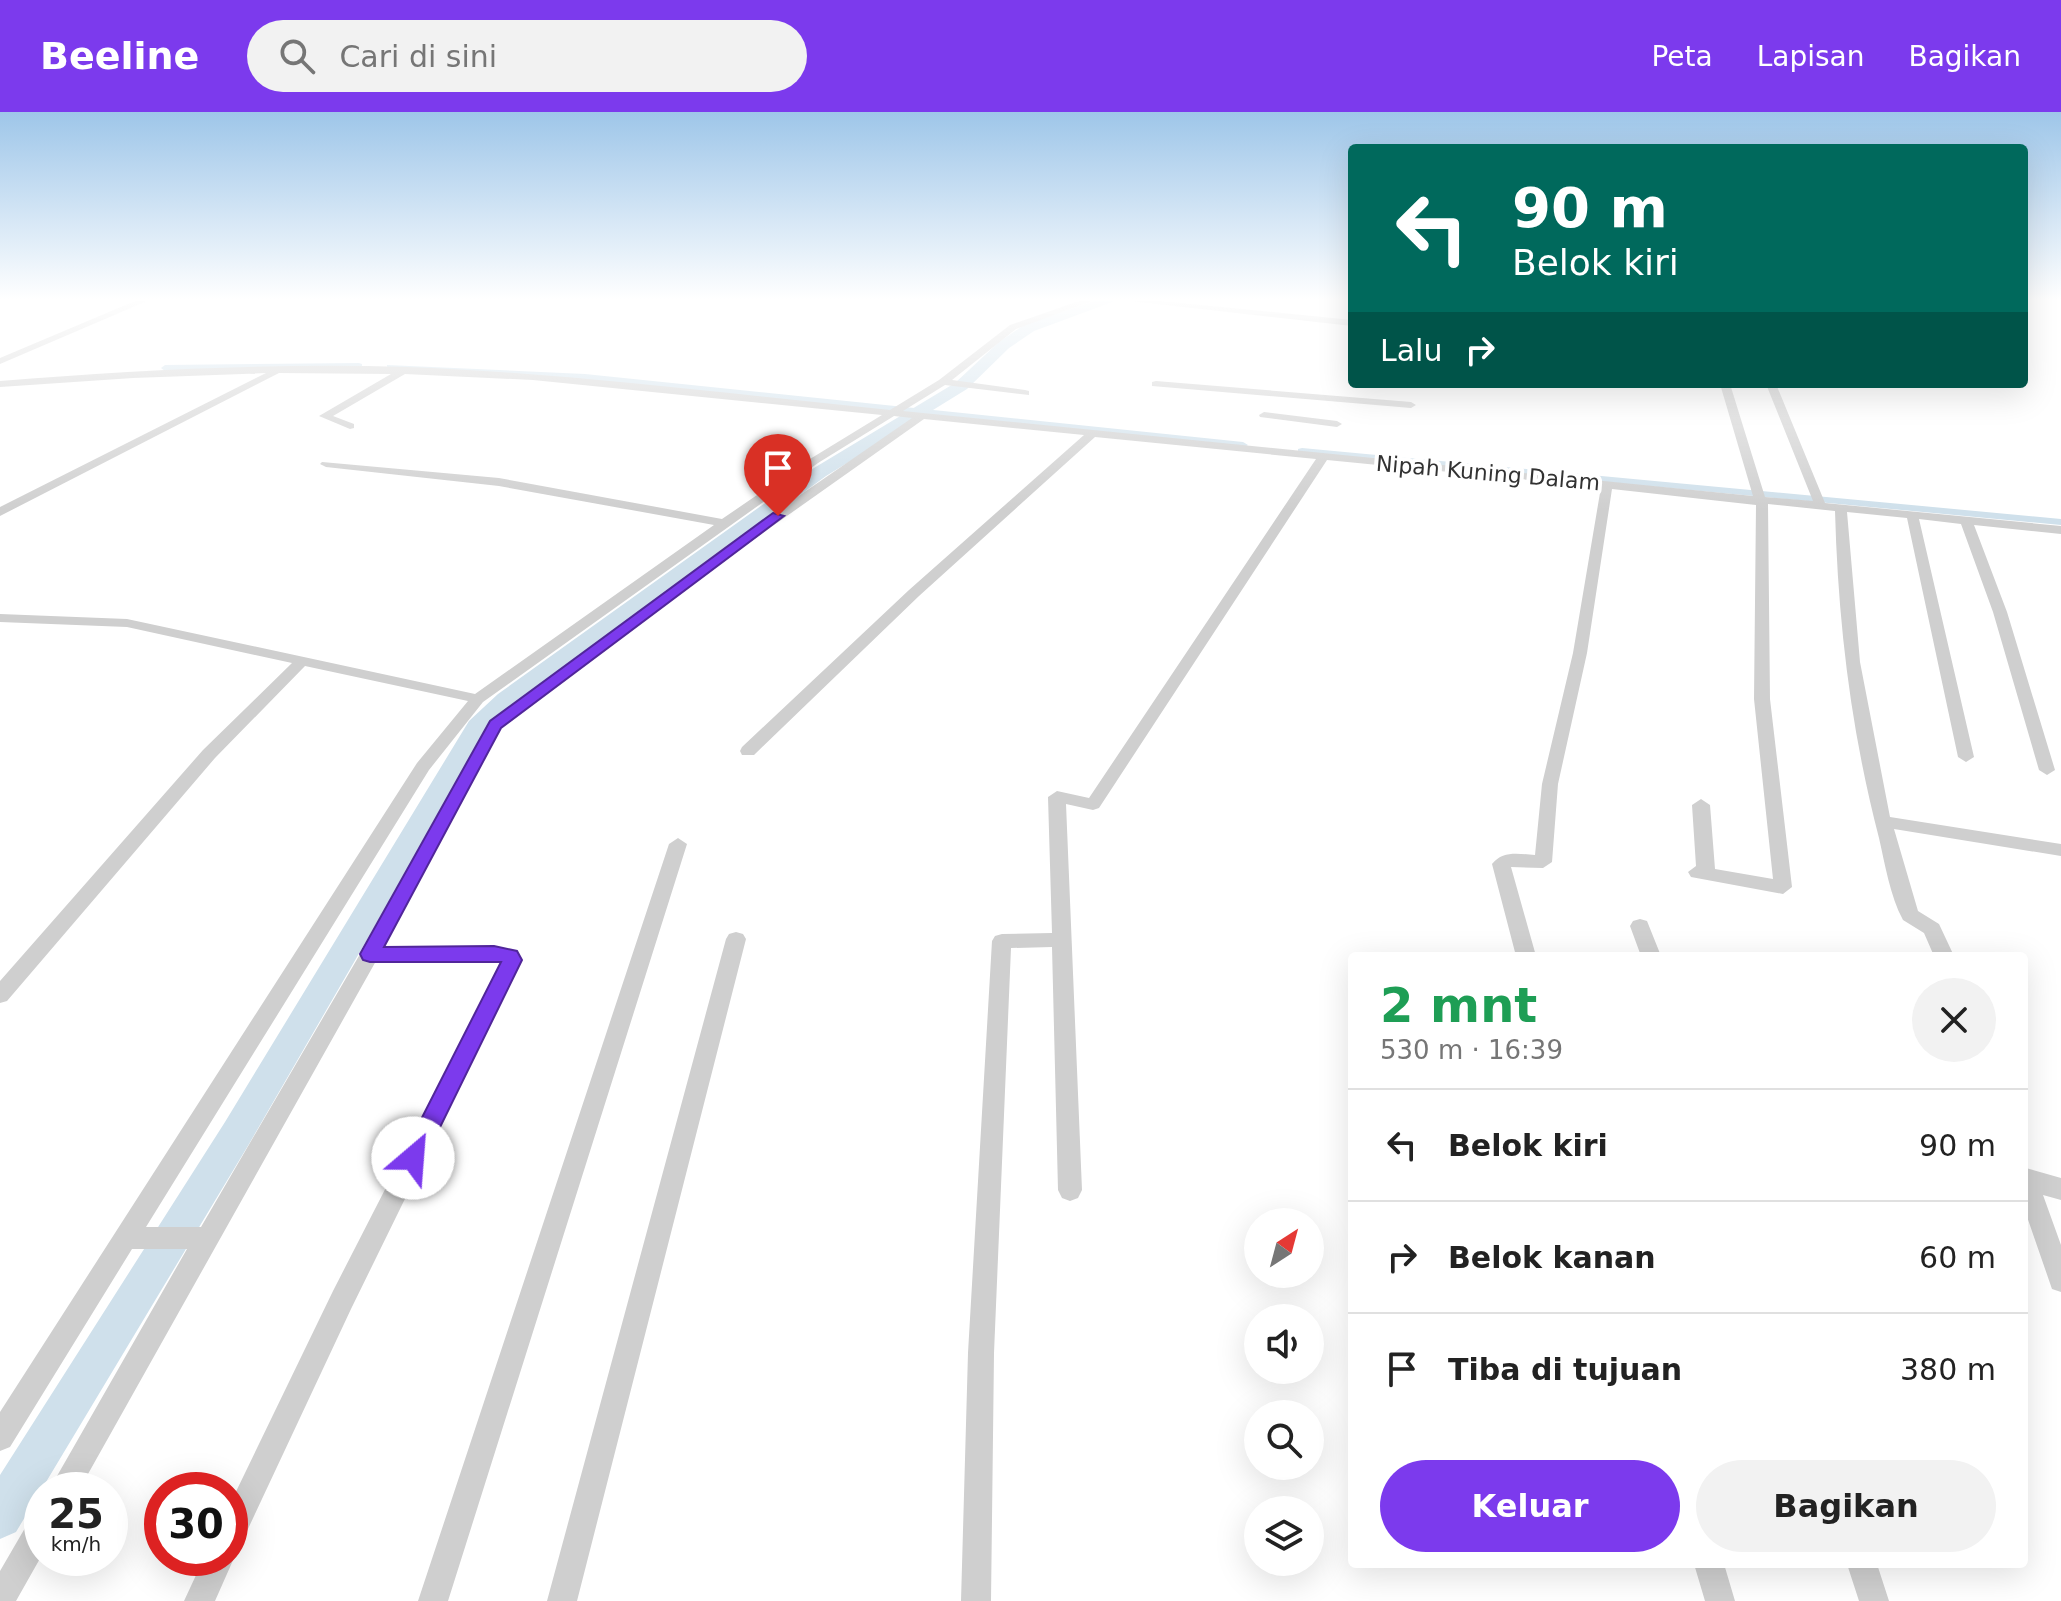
<!DOCTYPE html>
<html lang="id">
<head>
<meta charset="utf-8">
<style>
  body { margin:0; font-family:"DejaVu Sans",sans-serif; background:#f2f2f2; color:#222; height:100vh; display:flex; flex-direction:column; font-size:30px; white-space:nowrap }
  * { box-sizing:border-box; margin:0 }
  p { font-size:26px; color:#767676 }
  .icon { flex:none; width:44px; height:44px; fill:none; stroke:currentColor; stroke-width:2; stroke-linecap:round; stroke-linejoin:round }
  .map { position:relative; flex:1; overflow:hidden }
  .panel { position:absolute; left:1348px; top:840px; width:680px; height:616px; display:flex; flex-direction:column; background:#fff; border-radius:8px; box-shadow:0 8px 32px #0002 }
  .panel>* { flex:none }
  .guide { position:absolute; left:1348px; top:32px; width:680px; height:244px; border-radius:8px; box-shadow:0 8px 32px #0002; background:#00695c; color:#fff; overflow:hidden }
  .needle { width:52px; rotate:36deg }
  .tools { position:absolute; left:1244px; top:1096px; display:grid; gap:16px }
  .tools a { display:grid; place-items:center; width:80px; height:80px; border-radius:50%; background:#fff; box-shadow:0 8px 32px #0002; font-size:40px }
  .speed { position:absolute; left:24px; top:1360px; display:flex; gap:16px; font-size:40px; font-weight:700; text-align:center }
  .speed>* { display:grid; place-content:center; width:104px; height:104px; border-radius:50%; background:#fff; box-shadow:0 8px 32px #0002; line-height:1 }
  .speed small { font-size:20px; font-weight:400 }
  .speed .limit { border:12px solid #d22; background:#fff; color:#111 }
  .pin { position:absolute; display:grid; place-items:center; width:68px; height:68px; color:#fff; margin:-82px -34px; border-radius:50% 50% 50% 0; rotate:-45deg; box-shadow:0 0 8px #0007 }
  .pin .icon { rotate:45deg }
  .me { position:absolute; width:88px; margin:-44px; rotate:27deg; stroke-linejoin:round; filter:drop-shadow(0 0 6px #0008) }
  .turn { display:flex; align-items:center; gap:28px; height:168px; padding:0 32px; font-size:36px }
  .turn .icon { width:104px; height:104px; stroke-width:2.5 }
  .turn b { display:block; font-size:56px; line-height:68px }
  .then { display:flex; align-items:center; height:76px; padding:0 32px; background:#0003; gap:16px; font-size:30px }
  .round { display:grid; place-items:center; flex:none; width:84px; height:84px; border-radius:42px; background:#f2f2f2 }
  .summary { display:flex; align-items:center; justify-content:space-between; height:136px; padding:0 32px }
  h1 { font-size:48px; font-weight:800; line-height:60px; color:#1e9e55 }
  .action { display:flex; gap:16px; margin-top:auto; padding:16px 32px }
  .action a { flex:1; height:92px; border-radius:48px; background:#7c3aed; color:#fff; font-size:32px; font-weight:800; line-height:92px; text-align:center }
  .action a+a { background:#f2f2f2; color:#222 }
  ul { padding:0; list-style:none }
  li { display:flex; align-items:center; gap:24px; height:112px; padding:0 32px; border-top:2px solid #e0e0e0 }
  li div { flex:1 }
  li b { display:block; font-size:30px }
  li em { font-style:normal }
  header { display:flex; align-items:center; gap:48px; box-sizing:border-box; height:112px; padding:0 40px; background:#7c3aed; color:#fff }
  header strong { font-size:38px }
  nav { display:flex; gap:44px; margin-inline-start:auto; font-size:28px }
  .search { width:560px; height:72px; background:#f2f2f2; display:flex; align-items:center; gap:20px; box-sizing:border-box; padding:0 28px; border-radius:44px; color:#767676; font-size:30px }
  .map>svg:first-child { display:block }
  .lines { fill:none; stroke-linecap:round; stroke-linejoin:round }
  .canal { fill:#cfe0eb; fill-rule:evenodd }
  .river { fill:#cfe0eb; fill-rule:evenodd }
  .street { fill:#cfcfcf; fill-rule:evenodd }
  .route { fill:#7c3aed; stroke:#51269a; stroke-width:2 }
  .labels { text-anchor:middle; dominant-baseline:central; stroke-width:8; stroke-linejoin:round; paint-order:stroke }
  .far-street-label { font-size:22px; fill:#323232; stroke:#fff }
</style>
</head>
<body>
<header>
<strong>Beeline</strong>
<div class="search"><svg class="icon" aria-label="search" viewBox="0 0 24 24"><circle cx="10" cy="10" r="6"/><path d="M15 15l6 6"/></svg>Cari di sini</div>
<nav><a>Peta</a><a>Lapisan</a><a>Bagikan</a></nav>
</header>
<div class="map">
<svg width="2061" height="1489" viewBox="0 0 2061 1489">
  <rect width="100%" height="100%" fill="#fff"/>
  <g class="lines">
    <path class="canal" d="M359,251l3,1v4l-197,3 -4,-3 4,-3z
      M387,253l198,9 658,68 5,3 -5,3 -658,-68 -195,-10 -3,-1z
      M1302,336l759,71v6l-763,-72v-4z"/>
    <path class="river" d="M1094,189h21l-81,30 -25,17 -42,41 -141,87 -312,228 -26,26 -239,414 -233,388 -16,7v-64l225,-353 244,-401 29,-27 316,-226 141,-85 44,-41 25,-17z"/>
    <path class="street" d="M135,189h12l-147,63v-6z
      M1079,189h13l-76,28 -64,51 73,10 4,1v4l-84,-10 -42,26 850,85 -33,-112h10l35,113 48,4 -47,-117h10l49,119 236,23v8l-87,-9 33,87 48,158 -8,5 -8,-5 -46,-158 -32,-88 -42,-5 55,238 -8,5 -8,-5 -51,-239 -60,-6 13,150 30,155 171,27v12l-167,-27 24,82 21,13 15,32h-20l-10,-23 -21,-13c-13,-24 -18,-56 -24,-82 -28,-107 -41,-216 -44,-327l-67,-7 2,195 22,188 -9,7 -92,-17 -3,-5 8,-6 -4,-61 9,-6 9,6 5,64 58,10 -19,-180 2,-194 -144,-16 -25,164 -29,131 -6,78 -9,6 -32,-1 25,89h-20l-24,-92c11,-14 27,-10 43,-9l7,-71 31,-131 28,-166 -274,-27 -228,348 -6,2 -27,-6 16,386 -4,8 -8,3 -8,-3 -4,-8 -6,-243 -41,1 -17,405 -3,248h-30l7,-248 24,-412 3,-5 7,-2 50,-1 -4,-136 9,-6 32,7 227,-339 -221,-22 -176,159 -165,159h-12l-2,-4 2,-4 167,-157 175,-155 -160,-16 -188,133 -235,176 -117,219h110l23,5 5,8 -171,349 -111,237 -9,4 3,8 -19,43h-31l20,-43h26v-54l103,-213 168,-328 -125,-2 -297,529h-30l138,-241h-55l-122,198 -10,4v-39l417,-649 51,-62 -163,-35 -90,92 -208,243 -7,2v-22l203,-231 89,-87 -165,-36 -127,-5v-8l127,5 348,75 239,-169 -215,-39 -173,-19 -6,-3 2,-2 177,16 223,41 88,-60 72,-44 -349,-35 -128,-6 -72,42 21,8v4l-4,1 -31,-13 72,-42 -112,-1 -279,143v-9l266,-134 -133,5 -133,9v-6c135,-11 272,-18 407,-14 161,6 323,27 483,43l49,-30 71,-55zM894,304l18,2 -186,128 -237,176 -126,227 -162,278h-55l283,-457 54,-68 335,-239z
      M1130,189h31l191,19v6z
      M1156,269l255,21 5,3 -5,3 -259,-22v-4z
      M1264,300l73,9 5,3 -5,3 -77,-10 -1,-2z
      M678,726l9,6 -239,757h-30l251,-757z
      M1640,807l7,2 14,35h-20l-11,-30 3,-5z
      M736,820l7,2 3,5 -169,662h-30l179,-662 3,-5z
      M2026,1056l35,10v22l-18,-5 18,50v47l-9,-3 -28,-81z
      M42,1399v44l-26,46h-16v-30l32,-55z
      M1694,1452h30l11,37h-30z
      M1847,1452h30l12,37h-30z"/>
  </g>
  <linearGradient id="sky" x2="0" y2="1"><stop stop-color="#9ec6e9"/><stop offset="0.47" stop-color="#fff"/><stop offset="1" stop-color="#fff" stop-opacity="0"/></linearGradient>
  <rect width="2061" height="398" fill="url(#sky)"/>
  <path class="route" d="M773,401l11,3 -283,212 -117,219 110,-1 23,5 5,9 -101,206 -8,3 -8,-3 -4,-8 4,-7 96,-189h-131l-7,-2 -3,-6 130,-233z"/>
  <g class="labels">
    <g class="far-street-label">
      <text transform="translate(1488 361) rotate(5)">Nipah Kuning Dalam</text>
    </g>
  </g>
</svg>
<div class="tools">
<a><svg class="needle" viewBox="-14 -14 28 28"><path d="M0-13l5 13h-10z" fill="#e53935"/><path d="M0 13l5-13h-10z" fill="#767676"/></svg></a>
<a><svg class="icon" aria-label="sound" viewBox="0 0 24 24"><path d="M4 9h4l5-4v14l-5-4H4zM17 9q2 3 0 6"/></svg></a>
<a><svg class="icon" aria-label="search" viewBox="0 0 24 24"><circle cx="10" cy="10" r="6"/><path d="M15 15l6 6"/></svg></a>
<a><svg class="icon" aria-label="layers" viewBox="0 0 24 24"><path d="M12 4l9 5-9 5-9-5zM3 14l9 5 9-5"/></svg></a>
</div>
<div class="speed"><div>25<small>km/h</small></div><div class="limit">30</div></div>
<div class="pin" style="left:778px;top:404px;background:#d93025"><svg class="icon" aria-label="arrive" viewBox="0 0 24 24"><path d="M6 21V4h12l-3 4 3 4H6"/></svg></div>
<svg class="me" style="left:413px;top:1046px" viewBox="-20 -20 40 40"><circle r="19" fill="#fff"/><path d="M0-13L10 11 0 6-10 11z" fill="#7c3aed"/></svg>
<div class="guide">
<div class="turn"><svg class="icon" aria-label="left" viewBox="0 0 24 24"><path d="M17 20v-9H6M10 6l-5 5 5 5"/></svg><div><b>90 m</b>Belok kiri</div></div>
<div class="then">Lalu<svg class="icon" aria-label="right" viewBox="0 0 24 24"><path d="M7 20v-9h11M14 6l5 5-5 5"/></svg></div>
</div>
<section class="panel">
<div class="summary"><div><h1>2 mnt</h1><p>530 m · 16:39</p></div><a class="round"><svg class="icon" aria-label="close" viewBox="0 0 24 24"><path d="M6 6l12 12M18 6L6 18"/></svg></a></div>
<ul>
<li><svg class="icon" aria-label="left" viewBox="0 0 24 24"><path d="M17 20v-9H6M10 6l-5 5 5 5"/></svg><div><b>Belok kiri</b></div><em>90 m</em></li>
<li><svg class="icon" aria-label="right" viewBox="0 0 24 24"><path d="M7 20v-9h11M14 6l5 5-5 5"/></svg><div><b>Belok kanan</b></div><em>60 m</em></li>
<li><svg class="icon" aria-label="arrive" viewBox="0 0 24 24"><path d="M6 21V4h12l-3 4 3 4H6"/></svg><div><b>Tiba di tujuan</b></div><em>380 m</em></li>
</ul>
<div class="action"><a>Keluar</a><a>Bagikan</a></div>
</section>
</div>
</body>
</html>
